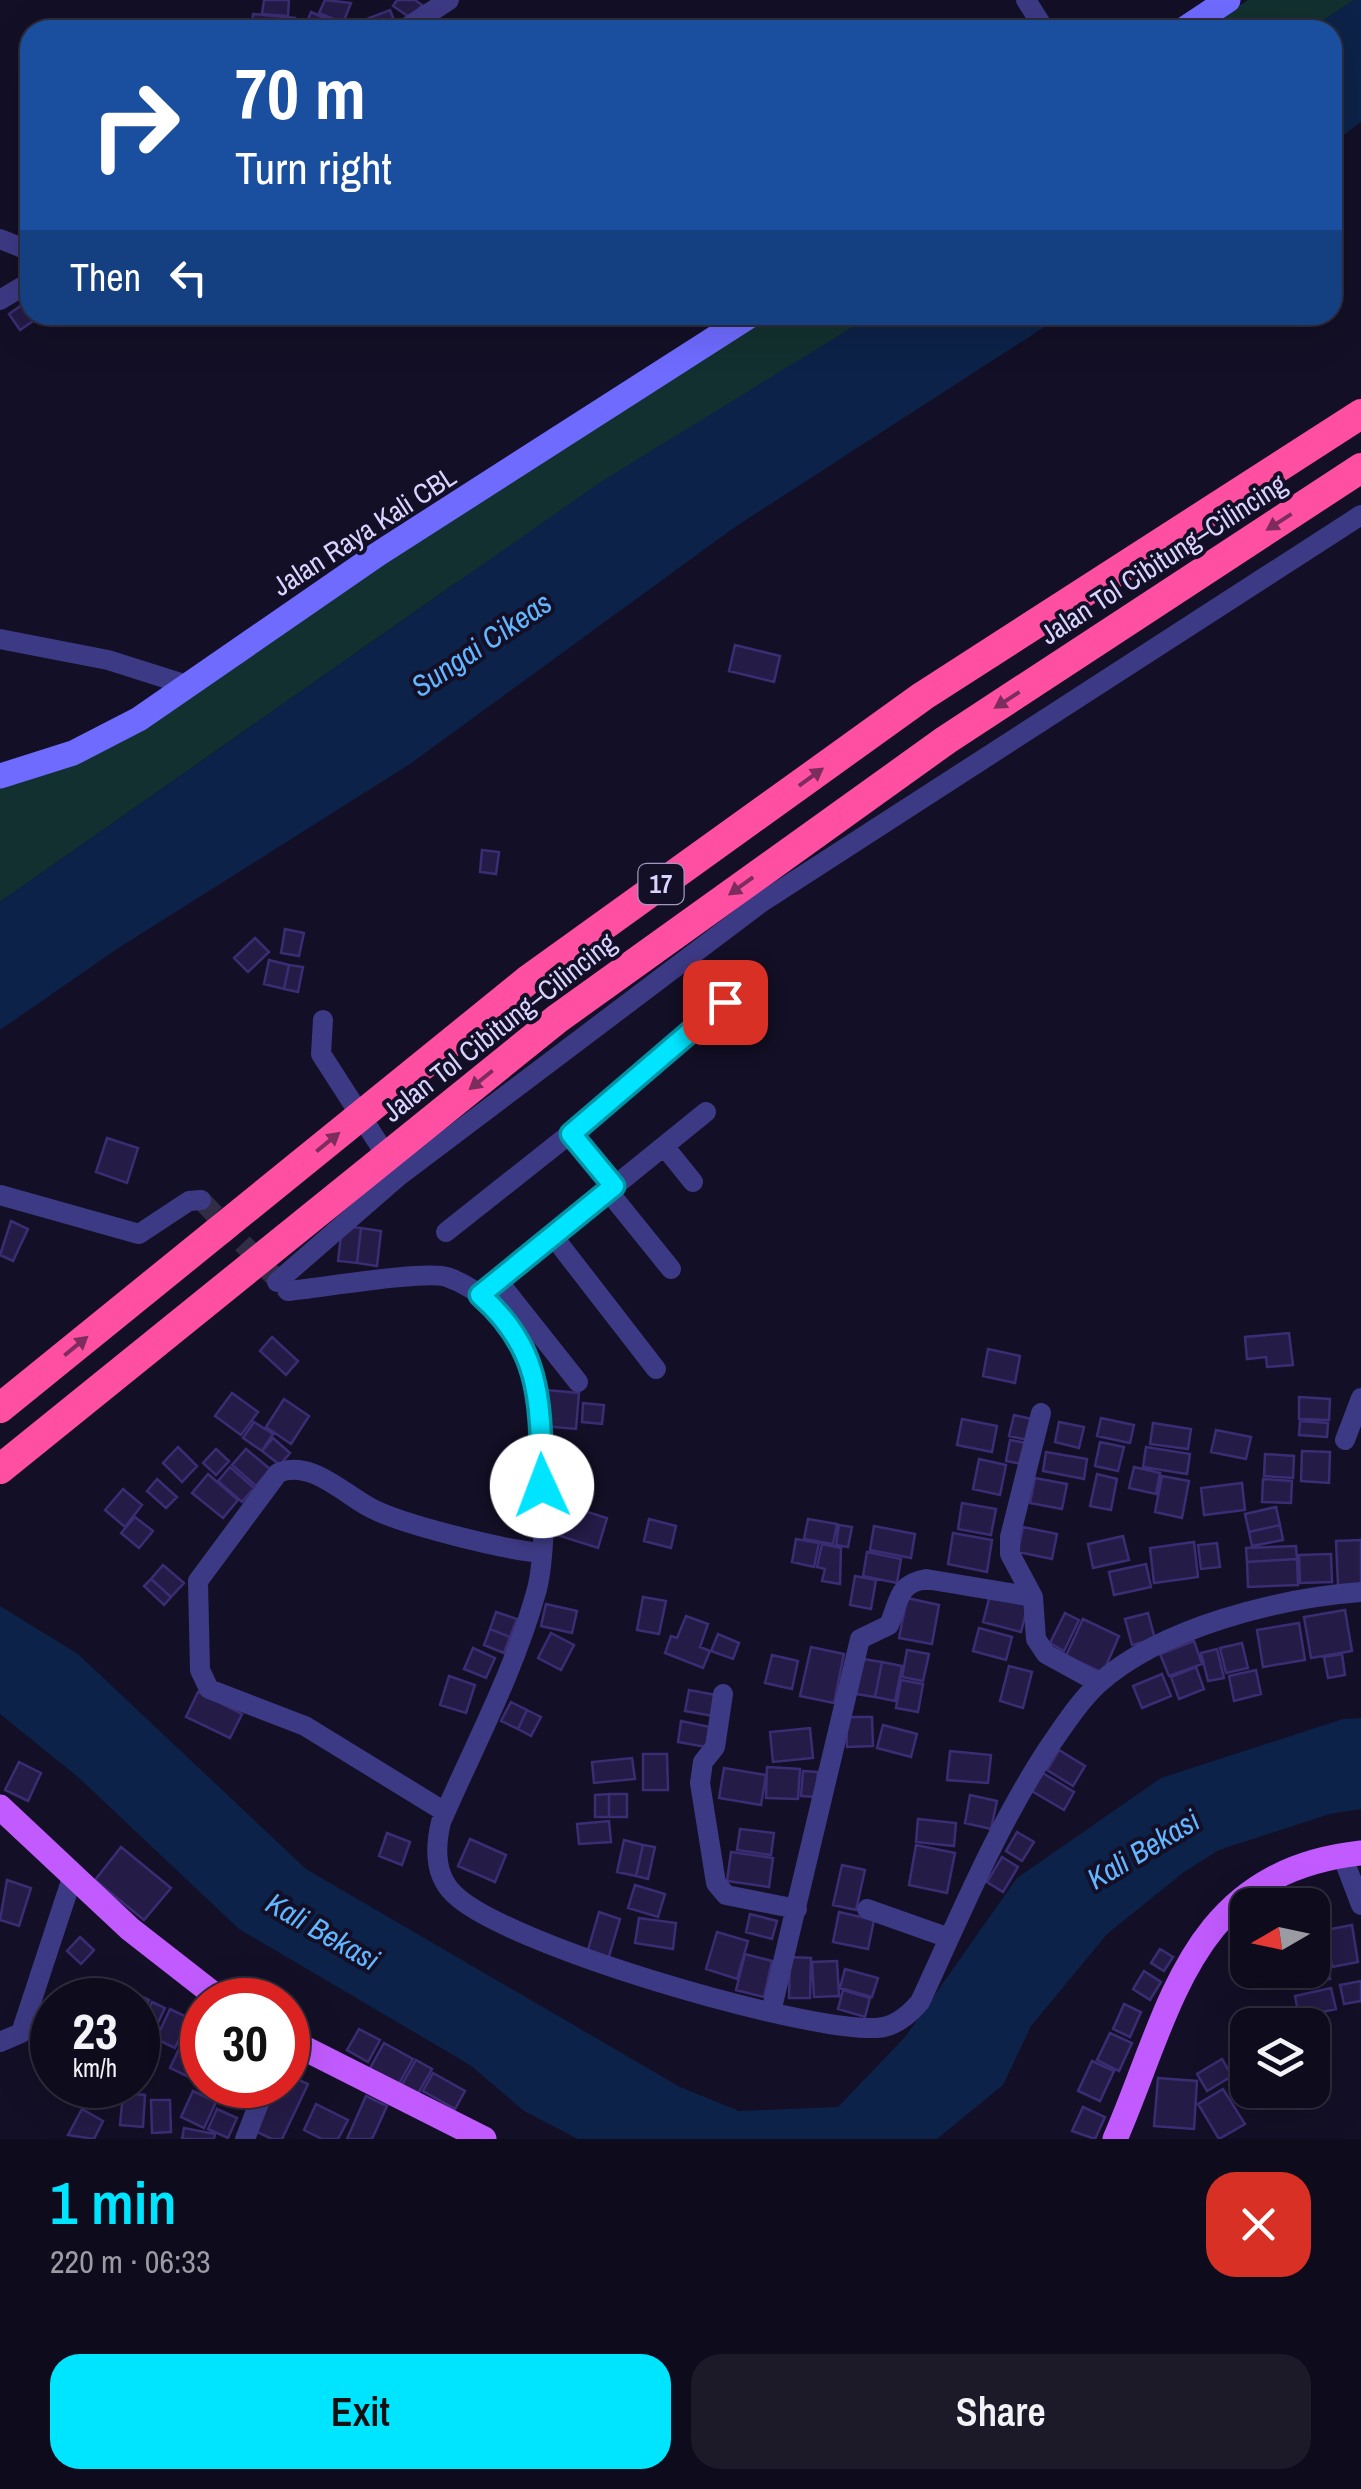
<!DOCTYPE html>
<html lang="en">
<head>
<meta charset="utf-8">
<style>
  body { margin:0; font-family:"Archivo Narrow",sans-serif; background:#1c1929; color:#f1f3f6; height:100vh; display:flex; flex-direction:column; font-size:38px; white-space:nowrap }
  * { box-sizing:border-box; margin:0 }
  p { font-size:32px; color:#9b9ba3 }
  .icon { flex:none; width:55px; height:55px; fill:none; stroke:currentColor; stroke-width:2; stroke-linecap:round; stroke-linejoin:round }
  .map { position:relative; height:2139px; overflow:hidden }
  .sheet { display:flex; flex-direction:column; background:#0e0b1c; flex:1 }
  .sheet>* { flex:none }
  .hud { position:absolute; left:20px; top:20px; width:1322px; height:305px; border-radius:30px; box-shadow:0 10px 40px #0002,0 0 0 2px #2e2b3b; background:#1a4fa0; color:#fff; overflow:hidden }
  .needle { width:65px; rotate:261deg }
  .fabs { position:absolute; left:1230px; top:1888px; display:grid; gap:20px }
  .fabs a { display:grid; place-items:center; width:100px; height:100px; border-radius:20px; background:#0e0b1c; box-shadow:0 10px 40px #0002,0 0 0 2px #2e2b3b; font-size:50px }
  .speed { position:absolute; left:30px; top:1978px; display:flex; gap:20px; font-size:50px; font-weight:700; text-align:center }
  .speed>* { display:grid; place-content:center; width:130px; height:130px; border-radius:50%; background:#0e0b1c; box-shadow:0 10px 40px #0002,0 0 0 2px #2e2b3b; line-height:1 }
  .speed small { font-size:25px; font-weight:400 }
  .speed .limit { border:15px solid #d22; background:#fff; color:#111 }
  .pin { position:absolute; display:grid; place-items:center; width:85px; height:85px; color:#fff; margin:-42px; border-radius:20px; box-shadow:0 5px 15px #0006 }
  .me { position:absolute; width:110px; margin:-55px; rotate:358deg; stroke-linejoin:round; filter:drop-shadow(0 0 8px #0008) }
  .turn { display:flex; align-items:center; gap:35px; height:210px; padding:0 50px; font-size:45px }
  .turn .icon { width:130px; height:130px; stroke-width:2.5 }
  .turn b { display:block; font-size:70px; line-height:85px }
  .then { display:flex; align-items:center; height:95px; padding:0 50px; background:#0003; gap:20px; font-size:38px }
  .round { display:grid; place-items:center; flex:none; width:105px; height:105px; border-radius:30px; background:#1c1929 }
  .summary { display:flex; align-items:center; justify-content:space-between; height:170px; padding:0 50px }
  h1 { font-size:60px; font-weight:600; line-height:75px; color:#00e5ff }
  .cta { display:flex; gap:20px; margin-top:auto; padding:20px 50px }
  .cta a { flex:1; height:115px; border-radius:30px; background:#00e5ff; color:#111; font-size:40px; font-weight:600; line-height:115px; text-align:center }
  .cta a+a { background:#1c1929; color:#f1f3f6 }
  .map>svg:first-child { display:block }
  .green { fill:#12302f }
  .water { fill:#0c2248 }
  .building { fill:#241b47; stroke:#3b2d73; stroke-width:2.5 }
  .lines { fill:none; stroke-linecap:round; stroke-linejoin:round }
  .street-tunnel { stroke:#312d47; stroke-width:20; stroke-dasharray:20 10; stroke-linecap:butt }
  .street { stroke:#3d3a85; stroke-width:20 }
  .secondary { stroke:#6f6bff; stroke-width:25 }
  .primary { stroke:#c25bff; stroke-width:25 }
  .highway-bridge { stroke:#ff4fa3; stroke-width:30 }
  .oneway { fill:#7d2c5e }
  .route-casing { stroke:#0095a6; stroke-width:25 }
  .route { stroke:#00e5ff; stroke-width:18 }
  .labels { text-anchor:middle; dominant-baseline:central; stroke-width:8; stroke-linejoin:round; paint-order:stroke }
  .shield { fill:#130f26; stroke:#9e99be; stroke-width:2.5 }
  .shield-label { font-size:25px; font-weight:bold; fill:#d9d4ff }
  .street-label { font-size:28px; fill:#d9d4ff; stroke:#130f26 }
  .water-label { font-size:30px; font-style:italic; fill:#62b6ff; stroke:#130f26 }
</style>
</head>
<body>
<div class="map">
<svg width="1361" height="2139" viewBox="0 0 1361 2139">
  <rect width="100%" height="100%" fill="#130f26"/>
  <path class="green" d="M1248,0h106l-45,30h-107z
    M762,315h110l-419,270 -453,317v-126l114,-43z"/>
  <path class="water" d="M1354,0h7v122l-28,21 -1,-113h-23z
    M872,315h191l-328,212 -325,237 -293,185 -117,81v-128l602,-421z
    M0,1606l78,48 228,215 374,218 59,24 99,-4 67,-70 112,-159 144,-100 182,-59 18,-1v91l-31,5 -111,36 -35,22 -77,62 -76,92 -28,59 -66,54h-359l-54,-28 -54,-46 -231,-136 -161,-152 -78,-63z"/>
  <path class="building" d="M264,0h25l-1,16 -26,-2z
    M325,0l26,3 -8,20 -24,-10z
    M397,0h18l7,5 -10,14 -19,-13z
    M390,10l8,20h-30l-4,-10z
    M311,12l31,14 -2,4h-36z
    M253,14l42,4 -1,12h-43z
    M30,299v16h12l-22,15 -11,-16z
    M735,645l45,11 -6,26 -45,-11z
    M482,850l17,2 -3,22 -16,-2z
    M285,929l19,4 -5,23 -18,-3z
    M255,938l14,14 -21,20 -14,-14z
    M269,960l20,5 -5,24 -20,-5z
    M289,965l14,2 -5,25 -14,-3z
    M107,1138l31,10 -11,35 -31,-11z
    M11,1221l17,8 -15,32 -13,-6z
    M342,1226l19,2 -4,35 -19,-2z
    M361,1228l20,3 -4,35 -20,-3z
    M1289,1333l4,32 -26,2 -1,-10 -19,2 -2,-22z
    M272,1337l26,24 -12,14 -26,-24z
    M988,1349l32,7 -5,27 -32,-7z
    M546,1390l33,3 -3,36 -33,-3z
    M232,1393l26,19 -17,23 -26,-19z
    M1299,1397l31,2 -1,21 -30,-1z
    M284,1399l25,17 -18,28 -25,-17z
    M583,1403l21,2 -2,19 -20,-2z
    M1014,1415l18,4 -4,21 -19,-4z
    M1101,1418l33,7 -4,18 -33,-7z
    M962,1419l35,7 -5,26 -35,-7z
    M1300,1421l28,2 -1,14 -28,-2z
    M254,1422l19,12 -11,17 -19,-13z
    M1059,1422l25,5 -5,21 -24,-6z
    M1153,1423l38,6 -3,20 -38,-5z
    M1216,1430l35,7 -5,22 -35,-7z
    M273,1438l17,15 -10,12 -18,-14z
    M1010,1440l16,3 -4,21 -16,-3z
    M1100,1442l24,5 -6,24 -23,-5z
    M178,1447l19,19 -15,16 -19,-19z
    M1146,1447l44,7 -3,20 -44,-7z
    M216,1449l13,12 -13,14 -13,-12z
    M246,1449l24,20 -14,17 -24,-21z
    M1302,1451l28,1 -1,31 -28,-2z
    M1046,1452l41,7 -3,20 -41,-8z
    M1265,1454l29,2 -1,22 -29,-2z
    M979,1459l27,6 -6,30 -27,-6z
    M230,1467l24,21 -12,14 -24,-21z
    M1134,1467l26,6 -4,21 -27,-6z
    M208,1474l30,26 -15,18 -31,-25z
    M1097,1474l20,5 -6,31 -21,-4z
    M1162,1476l27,5 -7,37 -27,-6z
    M1035,1478l32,6 -5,25 -32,-6z
    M157,1479l20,18 -11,11 -19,-17z
    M1263,1479l29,2 -1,22 -29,-1z
    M1242,1483l3,27 -41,5 -3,-27z
    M123,1489l19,16 -17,22 -20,-17z
    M962,1503l34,6 -5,26 -33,-6z
    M565,1505l42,13 -9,30 -41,-13z
    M1276,1507l4,18 -31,7 -4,-18z
    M135,1517l18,14 -14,17 -18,-15z
    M649,1519l27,7 -5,22 -27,-7z
    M808,1519l29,5 -4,20 -29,-5z
    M839,1525l13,2 -4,20 -12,-2z
    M1280,1525l3,15 -31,6 -3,-14z
    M874,1526l41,8 -4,24 -41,-8z
    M1023,1527l34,7 -5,25 -34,-7z
    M953,1533l39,7 -5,32 -39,-8z
    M1123,1536l6,24 -36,8 -5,-24z
    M796,1539l23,4 -5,24 -22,-5z
    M1361,1540v45l-23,1 -2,-45z
    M1194,1542l4,35 -44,6 -4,-35z
    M1217,1543l3,24 -19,2 -3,-24z
    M822,1544l19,4 -1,36 -18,-3 3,-12 -8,-2z
    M1296,1546l1,13 -50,3 -1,-14z
    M867,1552l34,7 -4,24 -34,-7z
    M1331,1554l1,28 -32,1 -1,-28z
    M1297,1559l1,26 -50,2 -1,-25z
    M1146,1564l5,23 -37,8 -5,-23z
    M163,1565l21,18 -13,14 -20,-18z
    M855,1576l21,4 -5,29 -21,-4z
    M151,1579l20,18 -7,8 -20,-19z
    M990,1595l38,10 -7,27 -38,-10z
    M643,1597l23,4 -7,33 -22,-4z
    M907,1598l32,7 -7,39 -33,-6z
    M546,1604l31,7 -5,22 -31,-7z
    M1345,1610l7,41 -41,7 -7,-41z
    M496,1612l21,7 -7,18 -20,-8z
    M1065,1613l14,7 -15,31 -14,-8z
    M1148,1613l7,26 -23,6 -7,-26z
    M686,1616l22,8 -8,23 10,4 -7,17 -38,-15 6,-17 6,2z
    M1083,1619l36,17 -16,37 -37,-17z
    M1299,1623l6,37 -42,7 -6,-37z
    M979,1628l33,9 -6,23 -33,-9z
    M490,1629l20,8 -6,16 -20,-8z
    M551,1633l23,12 -13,25 -23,-12z
    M718,1634l21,9 -6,16 -22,-8z
    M1194,1641l8,23 -33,12 -9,-22z
    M1242,1643l6,25 -22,5 -6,-25z
    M811,1647l33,7 -10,49 -34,-7z
    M473,1648l22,10 -9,20 -22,-9z
    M1217,1649l7,29 -16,3 -7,-28z
    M907,1650l22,4 -6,27 -21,-4z
    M1342,1654l3,21 -17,3 -4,-21z
    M772,1655l26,6 -6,28 -27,-6z
    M863,1659l19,3 -7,35 -19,-3z
    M882,1662l20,4 -7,35 -20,-4z
    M1009,1666l23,6 -9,36 -23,-7z
    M1196,1667l8,22 -25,10 -8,-22z
    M1256,1670l5,24 -27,7 -5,-25z
    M1162,1674l9,22 -29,12 -9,-22z
    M449,1676l26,9 -9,28 -26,-8z
    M901,1680l22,4 -5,28 -22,-4z
    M689,1690l27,5 -3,21 -28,-5z
    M198,1692l44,22 -12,24 -44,-21z
    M511,1702l16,8 -9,19 -17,-8z
    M527,1710l14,7 -10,19 -13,-7z
    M846,1717h26l1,29 -26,1z
    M681,1721l29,6 -4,20 -28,-5z
    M883,1725l34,9 -6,23 -34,-9z
    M810,1728l3,30 -40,4 -3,-30z
    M1059,1750l26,16 -12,20 -26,-16z
    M950,1751l41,4 -3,28 -41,-3z
    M643,1754h24l1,36h-25z
    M632,1758l3,21 -41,4 -2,-21z
    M19,1762l22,11 -13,28 -23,-11z
    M767,1767l33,2 -2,30 -32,-1z
    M724,1768l42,7 -5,30 -42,-7z
    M803,1771l15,1 -2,25 -15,-1z
    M1041,1772l33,20 -10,18 -34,-20z
    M609,1794v23h-14v-22z
    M609,1794h18v23h-18z
    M970,1795l27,6 -6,28 -26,-6z
    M918,1819l38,4 -2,23 -38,-4z
    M609,1821l2,21 -32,2 -2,-20z
    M740,1829l34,4 -3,22 -34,-5z
    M1017,1832l17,10 -12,19 -16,-10z
    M387,1833l23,9 -8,23 -23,-9z
    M470,1839l36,16 -11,27 -37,-16z
    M624,1840l19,5 -7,31 -19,-4z
    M643,1845l12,2 -7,32 -12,-3z
    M916,1845l39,8 -8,40 -38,-8z
    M121,1847l50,41 -27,32 -49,-40z
    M731,1852l42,6 -4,29 -42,-6z
    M1002,1857l16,10 -15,25 -16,-10z
    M842,1865l23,5 -9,40 -23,-5z
    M7,1880l24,8 -12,38 -19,-6z
    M635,1885l30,9 -7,23 -30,-9z
    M1317,1901l7,44 -12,2v-42h-22z
    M599,1912l21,7 -13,44 -21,-6z
    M839,1912l35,8 -6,29 -35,-7z
    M750,1914l27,7 -5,18 -26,-7z
    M639,1918l37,5 -3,26 -38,-6z
    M1352,1925l6,37 -26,5 -6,-37z
    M717,1932l31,9 -11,38 -31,-10z
    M80,1937l14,13 -13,14 -14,-13z
    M1324,1945l6,34 -48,8 -3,-17h33v-23z
    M1160,1949l13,8 -9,14 -13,-8z
    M745,1954l27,7 -8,36 -28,-7z
    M790,1957l21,1 -1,40h-21z
    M837,1961l2,35 -25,1 -2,-35z
    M845,1969l33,9 -6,19 -32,-9z
    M1144,1971l17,11 -11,18 -17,-11z
    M1361,1981v20l-17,3 -4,-19z
    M110,1982l39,18 -11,26v-26h-36z
    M1331,1988l5,21 -37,8 -4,-21z
    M843,1990l27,8 -5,19 -27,-8z
    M152,2002l13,6 -18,38 -9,-5v-8z
    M1124,2004l17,8 -11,25 -17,-8z
    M170,2009l19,9 -14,30 -19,-9z
    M359,2029l21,11 -12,22 -21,-12z
    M188,2030l14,6v13l-13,28 -19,-9z
    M1110,2033l22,10 -13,28 -22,-11z
    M384,2043l29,16 -16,28 -28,-17z
    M138,2045l14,4 -9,33 -5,-1z
    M1222,2059l10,17 -25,15 -10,-17z
    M416,2060l16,9 -16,28 -16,-9z
    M1092,2061l22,10 -14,30 -22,-10z
    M433,2073l32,18 -10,18 -32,-18z
    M288,2075l20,9 -26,55h-10l-17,-8 21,-46h12z
    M1158,2078l39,3 -3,48 -40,-3z
    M219,2085h22l-7,17 -19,-9z
    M1223,2089l22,35 -26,15 -21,-35z
    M193,2091l23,11 -12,26 -23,-11z
    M123,2093l22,2 -2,32 -23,-2z
    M366,2096l21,10 -15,33h-25z
    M151,2100h19l1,32 -19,1z
    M316,2104l32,16 -10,19h-16l-18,-9z
    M1083,2107l22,10 -10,22 -23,-8z
    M82,2109l21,12 -9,18 -26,-4z
    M217,2109l20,9 -9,20 -20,-9z
    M184,2128l31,6 -1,5h-32z"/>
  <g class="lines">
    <path class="street-tunnel" d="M201,1200l87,91"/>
    <path class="street" d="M1026,0l19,30
      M403,30l46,-30
      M0,239l30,12
      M0,300l30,-18
      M0,639l108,21 79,25
      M323,1020l-2,34 72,112
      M571,1133l154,-131
      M664,1146l29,36
      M608,1191l63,78
      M0,1195l139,39 50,-33 12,-1
      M446,1232l125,-99 43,53
      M553,1236l103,133
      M498,1281l80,101
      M277,1282l122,-106 363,-274 599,-387
      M288,1291c32,-3 137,-21 159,-14 32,11 64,41 78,70 22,43 24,196 12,242 -22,81 -63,157 -96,233 -6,25 -7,53 13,72 51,51 347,137 421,134 18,0 34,-13 45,-26 40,-86 75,-172 127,-252 16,-23 31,-47 51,-66 63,-57 182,-86 263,-92
      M480,1295l226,-183
      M1041,1413l-31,124v17l23,43 3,42 10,15 53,29
      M1345,1440l16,-42
      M723,1694l-8,53 -12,15 -3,21 16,100 10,12 71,14
      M445,1812l-140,-86 -96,-37 -9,-19 -2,-89 80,-108c31,-14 64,19 91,34 30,17 136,43 173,46
      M1342,1855l19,50
      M867,1909l82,29
      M771,2012l89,-373 29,-14c11,-25 8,-41 37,-46l107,18
      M0,2042l21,-9 52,-158
      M245,2139l21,-54"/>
    <path class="secondary" d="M1183,30l45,-30
      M0,776l73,-23 66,-34 239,-165 373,-239"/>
    <path class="primary" d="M0,1807l130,122 91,71
      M288,2040l196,99
      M1115,2139c57,-131 74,-267 246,-286"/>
    <path class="highway-bridge" d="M0,1408l528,-428 395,-284 438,-282
      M0,1469l557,-450 389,-279 415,-272"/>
  </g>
  <defs><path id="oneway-solid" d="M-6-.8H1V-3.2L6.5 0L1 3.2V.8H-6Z" transform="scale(2.5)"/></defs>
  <g class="oneway">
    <use href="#oneway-solid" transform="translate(1279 522) rotate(147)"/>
    <use href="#oneway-solid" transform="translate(1007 700) rotate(147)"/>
    <use href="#oneway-solid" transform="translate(811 777) rotate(-36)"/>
    <use href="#oneway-solid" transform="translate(741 886) rotate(144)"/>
    <use href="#oneway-solid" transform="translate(481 1080) rotate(141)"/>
    <use href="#oneway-solid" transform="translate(328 1142) rotate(-39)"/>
    <use href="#oneway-solid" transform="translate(76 1346) rotate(-39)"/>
  </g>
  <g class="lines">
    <g class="route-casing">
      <path id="route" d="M542,1486c-2,-80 2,-135 -62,-191l134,-109 -43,-52 154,-132"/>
    </g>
    <use href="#route" class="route"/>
  </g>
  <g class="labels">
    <rect class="shield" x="638.5" y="864" width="45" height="40" rx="8"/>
    <g class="shield-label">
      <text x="661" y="884">17</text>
    </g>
    <g class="street-label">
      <text transform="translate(364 531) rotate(-33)">Jalan Raya Kali CBL</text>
      <text transform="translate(1163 559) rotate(-33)">Jalan Tol Cibitung–Cilincing</text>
      <text transform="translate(499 1027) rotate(-38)">Jalan Tol Cibitung–Cilincing</text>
    </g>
    <g class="water-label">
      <text transform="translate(481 644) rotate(-34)">Sungai Cikeas</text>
      <text transform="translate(1143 1849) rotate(-31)">Kali Bekasi</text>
      <text transform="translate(323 1931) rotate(30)">Kali Bekasi</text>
    </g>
  </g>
</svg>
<div class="fabs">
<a><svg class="needle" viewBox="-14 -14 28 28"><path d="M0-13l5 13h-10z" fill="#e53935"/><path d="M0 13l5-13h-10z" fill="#9b9ba3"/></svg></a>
<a><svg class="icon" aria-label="layers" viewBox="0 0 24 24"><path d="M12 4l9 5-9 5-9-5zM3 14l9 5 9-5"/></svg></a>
</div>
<div class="speed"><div>23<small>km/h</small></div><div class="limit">30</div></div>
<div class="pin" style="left:725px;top:1002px;background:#d93025"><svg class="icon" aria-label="arrive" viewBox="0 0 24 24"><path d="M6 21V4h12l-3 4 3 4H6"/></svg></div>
<svg class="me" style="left:542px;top:1486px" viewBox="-20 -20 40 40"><circle r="19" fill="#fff"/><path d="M0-13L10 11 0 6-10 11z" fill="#00e5ff"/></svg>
<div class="hud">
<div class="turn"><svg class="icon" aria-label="right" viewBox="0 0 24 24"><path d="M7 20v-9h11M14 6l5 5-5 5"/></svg><div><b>70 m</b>Turn right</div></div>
<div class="then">Then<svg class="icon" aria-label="left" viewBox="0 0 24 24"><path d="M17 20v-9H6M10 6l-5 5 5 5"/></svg></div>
</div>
</div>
<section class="sheet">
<div class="summary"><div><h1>1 min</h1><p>220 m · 06:33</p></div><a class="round" style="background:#d93025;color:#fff"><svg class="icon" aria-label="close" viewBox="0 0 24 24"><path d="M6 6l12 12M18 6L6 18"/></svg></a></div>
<div class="cta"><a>Exit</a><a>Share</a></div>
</section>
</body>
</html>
